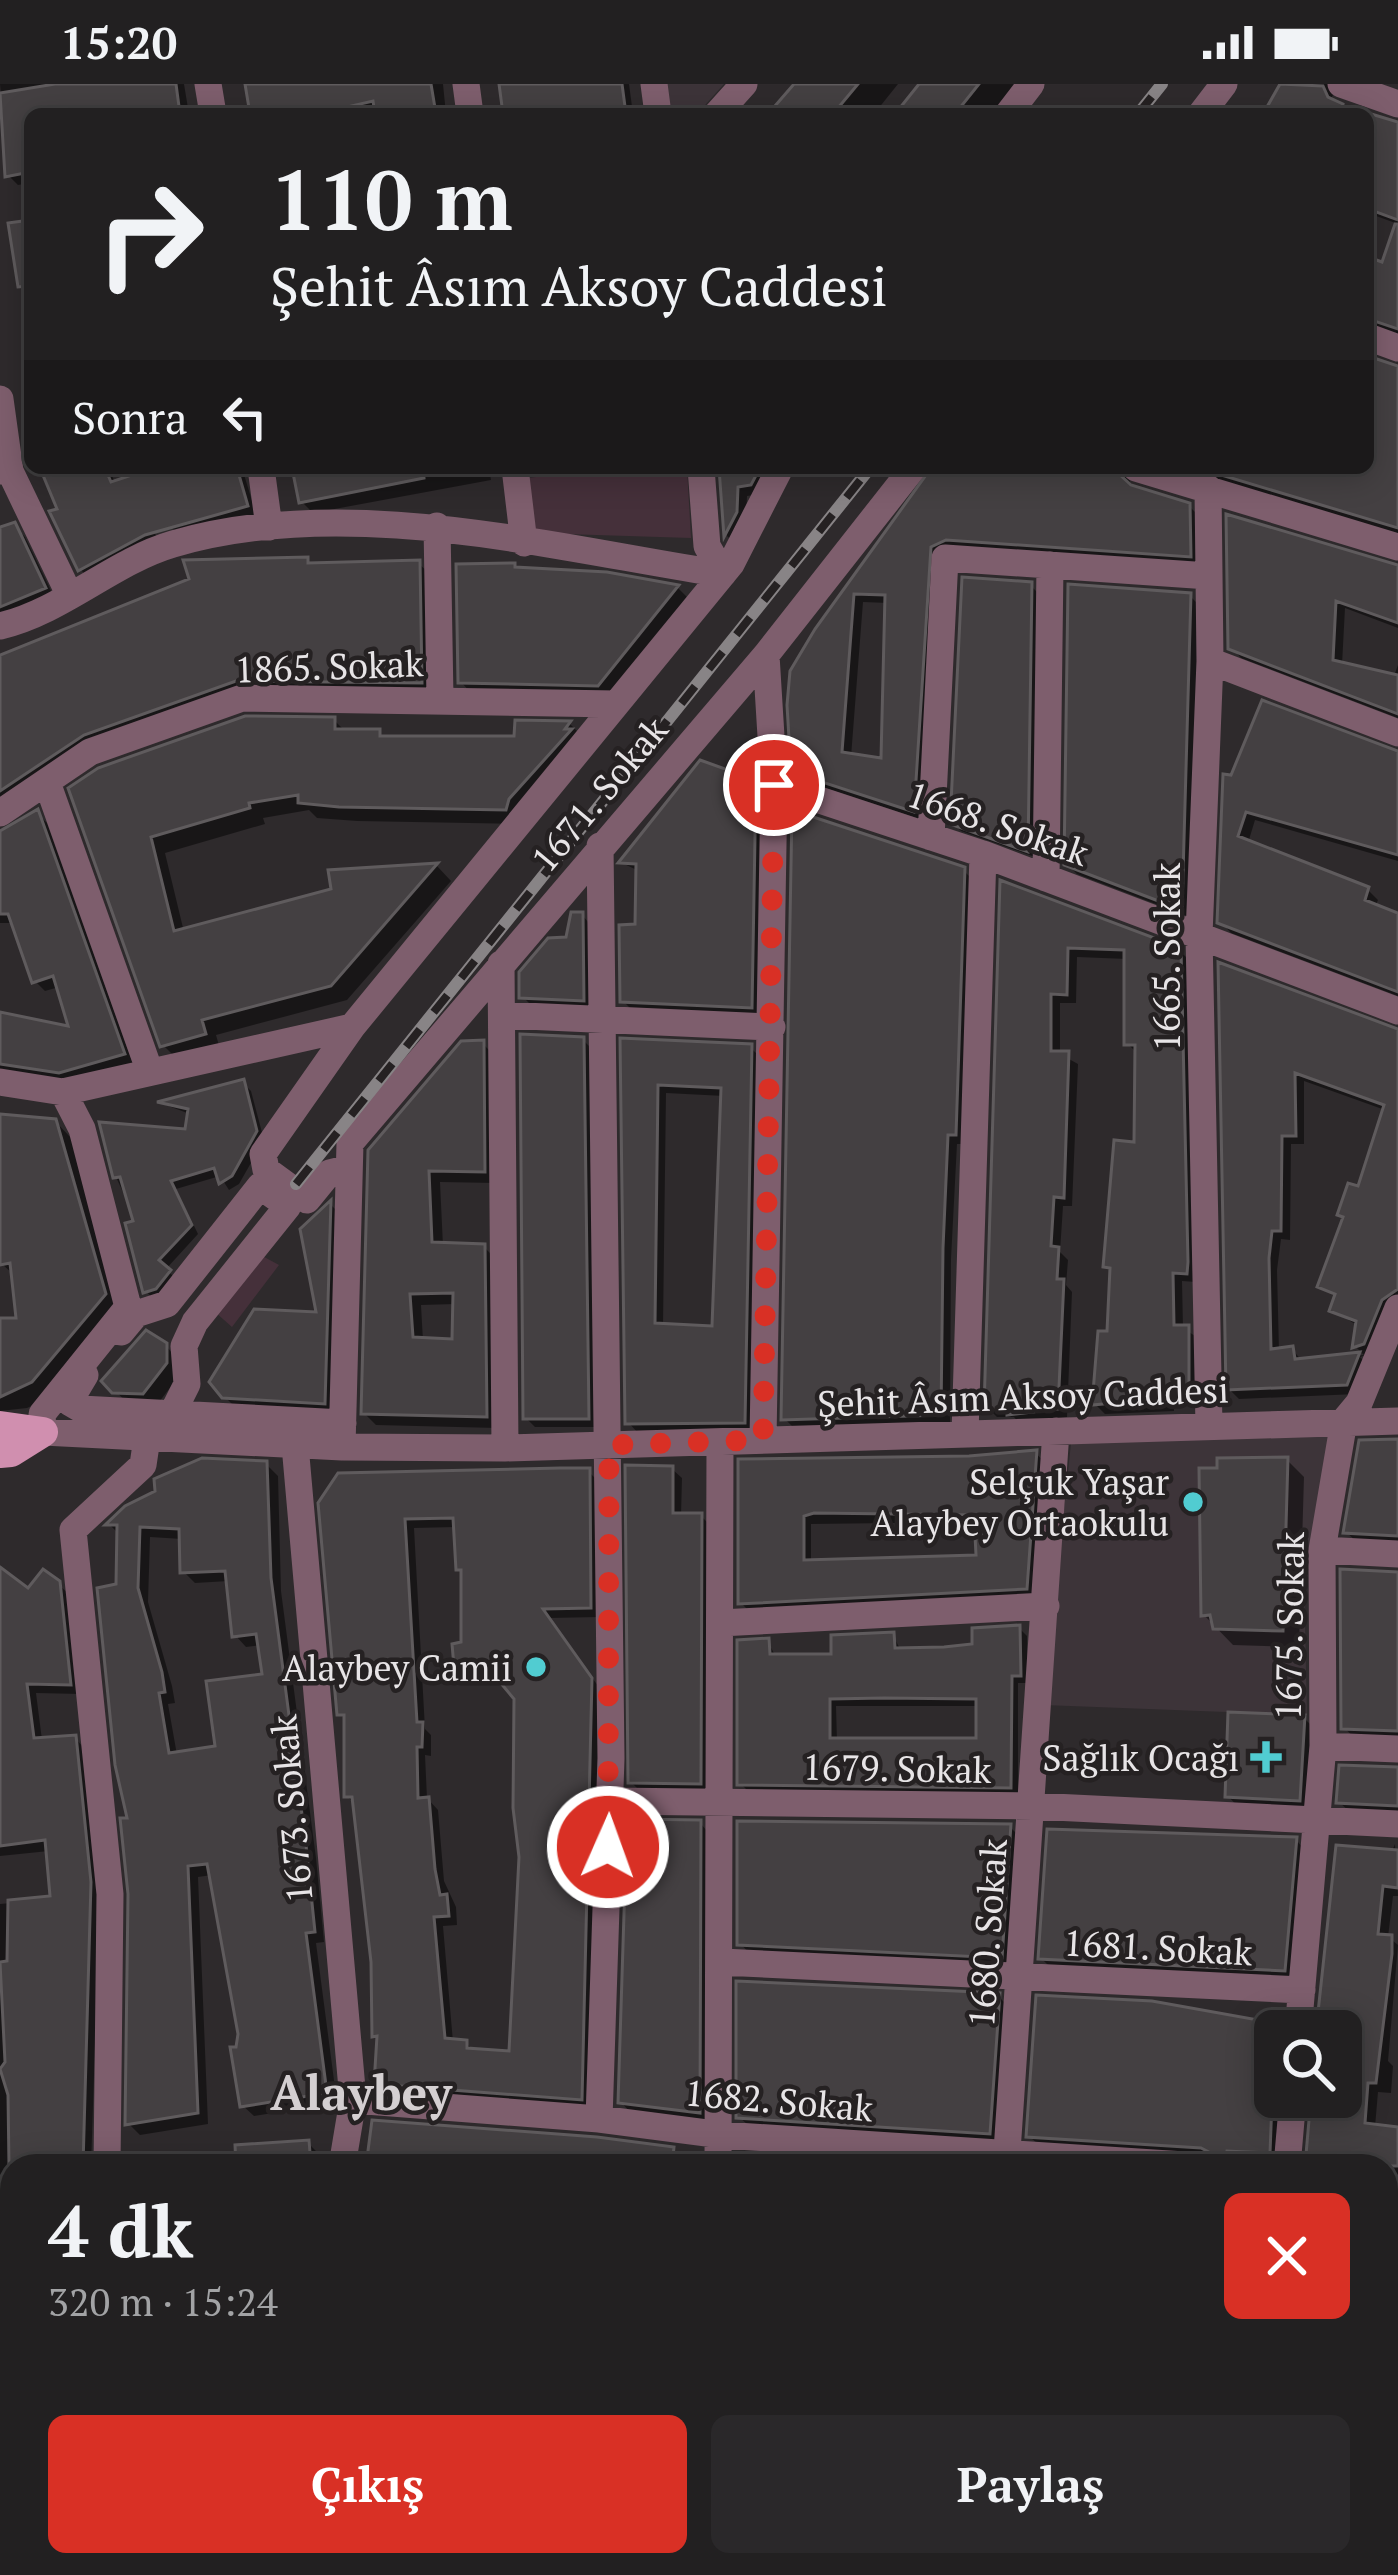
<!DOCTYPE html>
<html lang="tr">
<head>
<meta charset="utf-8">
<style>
  body { margin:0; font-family:"PT Serif",serif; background:#2a282a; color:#f1f3f6; height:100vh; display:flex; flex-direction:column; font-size:45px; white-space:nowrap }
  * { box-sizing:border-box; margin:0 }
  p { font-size:39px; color:#a2a3a5 }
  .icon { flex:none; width:66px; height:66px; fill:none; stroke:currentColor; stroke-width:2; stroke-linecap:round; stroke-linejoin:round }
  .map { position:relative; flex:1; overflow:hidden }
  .drawer { position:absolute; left:0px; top:2070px; width:1398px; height:423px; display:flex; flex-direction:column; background:#222021; border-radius:36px 36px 0 0; box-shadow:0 6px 30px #0003,0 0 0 3px #3f3e3f }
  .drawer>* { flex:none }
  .banner { position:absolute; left:24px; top:24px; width:1350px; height:366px; border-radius:18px; box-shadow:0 6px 30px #0003,0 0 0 3px #3f3e3f; background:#222021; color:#f1f3f6; overflow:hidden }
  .buttons { position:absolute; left:1254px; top:1926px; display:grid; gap:24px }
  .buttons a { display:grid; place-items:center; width:108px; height:108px; border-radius:18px; background:#222021; box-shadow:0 6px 30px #0003,0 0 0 3px #3f3e3f; font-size:60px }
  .pin { position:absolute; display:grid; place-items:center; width:102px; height:102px; color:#fff; margin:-51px; border:6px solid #fff; border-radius:50%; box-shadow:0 3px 12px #0007 }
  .me { position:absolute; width:132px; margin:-66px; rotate:2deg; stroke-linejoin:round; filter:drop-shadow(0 0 9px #0008) }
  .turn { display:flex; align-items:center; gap:42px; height:252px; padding:0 48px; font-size:54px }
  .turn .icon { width:156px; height:156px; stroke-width:2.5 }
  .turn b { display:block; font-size:84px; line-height:102px }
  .then { display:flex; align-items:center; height:114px; padding:0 48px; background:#0003; gap:24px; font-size:45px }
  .round { display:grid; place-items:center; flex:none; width:126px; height:126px; border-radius:18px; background:#2a282a }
  .summary { display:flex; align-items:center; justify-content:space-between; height:204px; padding:0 48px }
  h1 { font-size:72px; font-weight:800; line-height:90px }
  .cta { display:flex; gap:24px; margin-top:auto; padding:24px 48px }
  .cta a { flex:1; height:138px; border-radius:18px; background:#d93025; color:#fff; font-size:48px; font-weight:800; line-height:138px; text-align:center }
  .cta a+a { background:#2a282a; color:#f1f3f6 }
  .status { display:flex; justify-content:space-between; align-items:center; height:84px; padding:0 60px; background:#222021; direction:ltr }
  .status svg { height:33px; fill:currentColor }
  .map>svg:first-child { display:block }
  .built { fill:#3d3439 }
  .green { fill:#45303a }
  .shadow { fill:#0007; fill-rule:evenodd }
  .building { fill:#444042; stroke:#5f5b5d; stroke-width:3; fill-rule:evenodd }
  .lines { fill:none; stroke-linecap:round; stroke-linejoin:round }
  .minor { stroke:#7e5e6d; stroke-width:27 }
  .major { stroke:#d08faf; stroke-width:30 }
  .rail-casing { stroke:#888486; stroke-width:12 }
  .rail { stroke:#252122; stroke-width:8; stroke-dasharray:22; stroke-linecap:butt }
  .route { stroke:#d93025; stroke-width:21; stroke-dasharray:0 37.8 }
  .poi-dot { fill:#51ccd1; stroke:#252122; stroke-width:4.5 }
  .labels { text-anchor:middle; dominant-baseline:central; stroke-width:9; stroke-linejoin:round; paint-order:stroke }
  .street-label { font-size:36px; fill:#e7e4e6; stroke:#252122 }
  .poi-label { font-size:36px; fill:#e7e4e6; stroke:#252122; text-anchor:end }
  .district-label { font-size:48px; font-weight:bold; fill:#d4cfd1; stroke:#252122 }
</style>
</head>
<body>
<div class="status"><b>15:20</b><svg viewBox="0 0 49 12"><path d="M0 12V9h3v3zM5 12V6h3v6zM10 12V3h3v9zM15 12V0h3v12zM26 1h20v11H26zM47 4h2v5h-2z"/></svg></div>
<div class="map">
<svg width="1398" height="2491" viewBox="0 0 1398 2491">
  <rect width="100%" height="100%" fill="#2e2a2c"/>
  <path class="built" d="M666,0h58l-27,30h-27z
    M1331,1350l-27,144 3,137 -263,-10 27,-262z"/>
  <path class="green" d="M609,384h78l4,70 -158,-5 -5,-55z
    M255,1168l24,13 -47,62 -17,-15z"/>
  <path class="shadow" d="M0,0h184l5,30h-159v69l-12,2 -10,-10z
    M248,0h195l3,30h-193z
    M504,0h125l4,30h-126z
    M798,0h100l-24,30h-102z
    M922,0h96l-23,30h-97z
    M1283,0h58l-10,14 17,16h-82z
    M1368,31l30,10v99l-30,-11z
    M30,138v131l-18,-127z
    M1368,175l30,6v69h-30z
    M1368,275l30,9v168l-223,-68h193z
    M82,384h26l8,16 21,6 22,53 -69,36 -10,-10 -18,-58z
    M162,384h80l15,49 -76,20 -11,-11z
    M295,384h194l2,12 -178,33 -11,-11z
    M722,384h49l-10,26 -14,2 -1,27 -10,21 -9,-8z
    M934,384h199l-5,4 3,15 58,19 10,10v49l-253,-14 -23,269 -119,-39 -10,-11 -1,-98zM863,518l25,1 -4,159 -33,-5z
    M14,442l11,11 30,62 -55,24v-93z
    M187,479h231l11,10 2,119 -184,-2 -247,120v-141l193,-88z
    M515,482l163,22 11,11 -78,97 -139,-2 -11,-12z
    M1398,482v62l-53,-20 -3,57 52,11 4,-11v53l-157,-60 -10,-11z
    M1030,501l8,8 -3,264 -74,-26 -8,-8z
    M1190,512l9,9 -9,312 -113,-43 -10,-10z
    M334,636l12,12h32l7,7h132l1,-16 52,1 15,15 -63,85 -165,-3 -40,-3 -8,-8 -46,8 2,6 -100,29 19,79 151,-41 -4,-18 106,-7 14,15 -104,119 -131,35 4,14 -41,12 -16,-16 -91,-255z
    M1398,668v109l-143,-41 -7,23 120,47 10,10 -3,7 23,9v80l-167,-63 -10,-11 5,-144z
    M754,704l9,9 -4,218 -128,-6 -8,-8 15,-74 1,-56 -17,-8z
    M37,729l10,10 86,241 -62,18 -71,-11v-58l72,17 -13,-43 -14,4 -10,-10 -20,-58h-15v-89z
    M963,786l10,10 -8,264h-8l-6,115 -1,165 -156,4 -10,-10z
    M1003,800l177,67 10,10 6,321 -14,-1 1,47 15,10 1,64 -25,3v6l-69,3 -10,-10 14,-70 4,-61 -7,-7 31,-121 1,-91 -11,-11v-84l-50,-2 -1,46h-16v51l18,10 -6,142h-9l-3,46 8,8 -2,25 6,7 -5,125 -47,7 -6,-7h-17l-10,-10z
    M582,831l7,8 1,84 -60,-3 -8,-8 47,-56z
    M1221,882l177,64v273l-25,50 -13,4 8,8 -11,29 -118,5 -10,-10zM1304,997l81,29 -64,176 16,12 -4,12 25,16 -3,20 9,9 -62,6 -10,-12 -13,2 -2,-81 4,-31 9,1 1,-96h13z
    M583,956l9,9 5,378h-62l-9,-9z
    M623,957l127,6 9,9 -6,375 -116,1 -9,-10zM666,1009l58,3 -9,233 -52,-2z
    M482,959l12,12 1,128 -55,-1 3,64 41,1 12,12 1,169 -121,-3 -12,-12 7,-262zM456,1220l-1,38 -32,-1 -2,-36z
    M243,999l8,8 13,49 -25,44 -10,6 -9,-14 -44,13 22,45 -32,35 11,11 -24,19 -7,-8 -9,-68 -21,-46 71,-44 3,-19 -27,-10z
    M0,1033l55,4 17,18 49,173 -72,86 -22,10 -27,3v-89l19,-1 -5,-46 -12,-11 -2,-13z
    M330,1120l21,21 -5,200 -99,-6 -23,-23 96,-81z
    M165,1261l13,14 1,17 -23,30 -28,-2 -22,-23z
    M1398,1357v104l-41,-3 -11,-10z
    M1035,1369l9,8 -10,135 -285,15 -8,-8v-141zM977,1438l2,36 -168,5v-39z
    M1287,1376l17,17 -5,170 -66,-2 -29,-30z
    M266,1380l12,12 3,115 35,267 8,84 -8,1 21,160 -83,13 -12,-11 -1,-71 -29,-159 -14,2 10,247 -68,11 -12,-12 2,-303 -10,-285 -10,-10zM150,1453l32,2 1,32 12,12 34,-2 6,54 11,12 15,-2 4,31 -47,73 -41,6 -9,-51 7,-1 -3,-17 -24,-84z
    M672,1385l10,9 -1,38h20l9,9 -1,267h-68l-10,-10z
    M588,1387l10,10 2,136 -51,1 52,72 -11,418 -203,-16 -10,-10 -3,-120 -18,-157 -9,-9v-75l-7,-7 -19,-211zM456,1443l3,42 5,5v71l-7,20 10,10 28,-3 22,26 5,159 -10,197 -37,-2 -9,-9 -13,-1 -10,-116 14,-1 -1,-18 -12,-26 -6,-71 -11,-12 -2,-43 6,1v-21l-6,-6 -11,-201z
    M0,1486l29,22 29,-8 12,11 10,99 -44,-1 6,47 33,-2 10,11 15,145 -9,272h-79v61l-12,9v-332l54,-5 -5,-48 -49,5z
    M1398,1491v165l-44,-2 -10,-11z
    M1019,1544l8,8v47h-9v111l-270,-3 -8,-8 28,-141 8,15h58l59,-22 8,16 74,-4zM836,1622h143v35h-142z
    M1304,1634l12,12 -4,82 -72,-3 -12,-13z
    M1398,1686v45l-48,-3 -11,-10z
    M700,1739l8,9v288l-79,-9 -8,-9z
    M1010,1743l8,8 -8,130 -262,-13 -8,-9z
    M1296,1756l8,9 -11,130 -243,-12 -9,-9z
    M1395,1760l3,52h-5l-5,41 10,8 -10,116 5,5 -2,27 -13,-1 -3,35 23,3v204l-12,4v-172h-78l6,-69h27v-66h-25z
    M998,1912l9,9 -10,136 -249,-16 -9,-8z
    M1152,1920l131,27h-8v66h16l-12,69h-62l-1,-8 -176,-12 -11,-10z
    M308,2059l10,10v13h-79z
    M673,2066l9,16h-315z
    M184,2068l11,14h-67v-10z
    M1386,2278l12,2v173l-12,5z
    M0,2286h12v61h-12z
    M12,2375v42l-11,-39z
    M12,2432v49h102l-4,10h-110v-57z
    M138,2481h140l-5,10h-135z
    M300,2481h198l-88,10h-108z
    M555,2481h101l-3,10h-102z
    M681,2481h75l41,10h-117z
    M991,2481h251l-2,10h-217l-3,-7z
    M1306,2481h80l10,10h-93z"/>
  <path class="building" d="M55,0h121l4,30h-150v58l-25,5 -5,-84z
    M245,0h186l5,30h-61l-2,-13 -56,13h-67z
    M499,0h123l4,30h-123z
    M794,0h64l-25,30h-65z
    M919,0h60l-24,30h-60z
    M1280,0l43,2 5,11 15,7 -3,10h-77z
    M1368,29l30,9v98l-30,-11z
    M30,136v66l-12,1 -10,-64z
    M1395,140h3v105l-30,-10v-62l14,5z
    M1368,272l30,10v162l-200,-60h170z
    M40,384h65l6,14 42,-14h84l11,38 -103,29 -67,36 -29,-60 8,-2z
    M292,384h131l1,10 -125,25z
    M719,384h41l-9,17 -13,2 -1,25 -13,25z
    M931,384h155l33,6 12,11 59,18 1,54 -245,-17 -15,7 -17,265 -123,-40 -4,-67 3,-34 25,-42zM854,510l31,1 -4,163 -39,-6z
    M1226,430l172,51v58l-62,-22 -3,59 65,15v39l-170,-65z
    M15,438l31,66 -46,19v-80z
    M308,473v6l112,-3 2,123 -186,-2 -152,54 -84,56v-136l189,-76 -6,-19z
    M515,479v4l92,5 72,13 -81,101 -140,-3 -2,-119z
    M962,493l70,5 -4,270 -78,-28z
    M1068,500l123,9 -9,317 -118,-45z
    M1262,616l136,51v104l-152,-43 -8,24 131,51 -4,13 33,13v79l-181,-69 6,-149 8,1z
    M245,632l90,1v12h45v7h134l1,-16 56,1 -6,8h7l-63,70 -3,11 -167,-3 -41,-4v-8l-49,8 1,5 -99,29 23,94 157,-42 -3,-19 110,-7 -107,123 -129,34 4,14 -46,13 -92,-259 30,-20z
    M700,676l56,20 -4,228 -132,-6 -1,-77 16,-1 1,-60 -18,-1z
    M38,725l87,245 -66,19 -59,-9v-52l68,14 -15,-50 -21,7 -24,-69h-8v-83z
    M792,726l173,57 -9,268h-8l-5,113 -2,167 -160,5z
    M1000,796l181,68 7,314 -1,12 -14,-1 1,52h15v71l-97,9 6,-74h9l3,-63 -7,-1 11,-127 20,2 1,-97h-11v-95l-56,-2 -1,47 -16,-1v57h18l-5,147 -10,-1 -3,49 8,1 -2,32h7l-6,130 -51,6v-6h-23z
    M571,828h12l1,89 -65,-3v-26l29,-34 18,-1z
    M1218,878l180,67v260l-16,11 -18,44 -12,4 4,-27 -27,-10 6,-17 -18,-7 26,-70 -6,-2 11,-32 10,3 26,-81 -89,-32 1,63h-14l-1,95h-9l-3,27 2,91 22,-3 2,13 65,-7 -13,33 -121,5z
    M520,950l64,3 5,382h-66z
    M620,954l132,6 -7,379 -120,1zM658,1001l63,3 -9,238 -57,-3z
    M484,956l1,132 -56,-1 3,71 53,2 2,173 -126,-3 7,-264 93,-109zM453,1209l-1,46 -39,-2 -3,-43z
    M244,995l13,52 -25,45 -13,8 -5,-16 -43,13 21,44 -33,35 12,10 -15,19 -13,4 -18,-70 8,-2 -13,-44 -7,1 -14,-56 86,7 3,-20 -31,-7z
    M0,1030l56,5 50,175 -74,88 -32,15v-79h16l-6,-55 -10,2z
    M331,1116l-6,204 -103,-6 -13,-16 45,-73 62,3 -16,-83z
    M146,1246l21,13v20l-24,31 -31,-1 -11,-12z
    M1398,1355v97l-55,-3 16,-93z
    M1037,1366l-10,139 -289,15v-145l231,-3zM814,1429l160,2 2,40 -172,5v-44z
    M1288,1373l-5,174 -70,-2 -3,-14 -9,1 -2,-148h18v-10z
    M202,1374l65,3 4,117 35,267 9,87 -9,1 21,160 -87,14 -10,-60h6l2,-13 -31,-170 -19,2 10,247 -73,12 3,-231 -8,-76h7l-12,-53 -18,-177 19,-4 1,-59h-12l20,-19 30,-15 -1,-12zM140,1443l39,2 1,44 45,-2 7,66 24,-3 6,40 -56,7 9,65 -46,7 -10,-60 6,-1 -3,-20 -24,-84z
    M625,1381l48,1v47h29l-1,271 -73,-1z
    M560,1384h30l1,140 -48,1 49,69 -10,422 -208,-16 3,-48 -5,1 -1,-75 -19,-165h-8v-82h-7l-19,-212 20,-30zM453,1434l3,52h5v72l-9,2 2,23 30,-4 30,36 -1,109 6,49 -10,194 -42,-3v-8l-22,-2 -11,-121 15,-1 -2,-22 -7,1 -5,-26 -6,-72 -11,1 -1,-51h5l1,-25h-6l-12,-203z
    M0,1483l28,21 15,-19 17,12 11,104 -44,-1 7,54 42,-3 15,147 -8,284h-74l-1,-71 -8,-26 5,-7 -5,-100 7,-1 1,-61 42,-4 -5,-56 -45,6z
    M1340,1485l58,3v159l-57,-2z
    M1020,1541l1,51h-9l-1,112 -274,-3v-145l32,-2 1,16h61v-19l63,-3 1,16 49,-1 28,-3v-16zM884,1614l92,1v39h-146v-39z
    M1228,1628l77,3 -5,86 -75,-4z
    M1339,1681l59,2v39l-62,-3z
    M627,1735l74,1 -1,293 -82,-10z
    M737,1737l274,3 -9,134 -265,-13z
    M1047,1745l250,8 -12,134 -247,-12z
    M1336,1761l62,5v38l-15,-2 -5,48 14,1v19l-16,129h-8l-3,40 33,4v39h-93l6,-69h30v-66h-25z
    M736,1897l264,12 -10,141 -254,-16z
    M1036,1911l116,6 123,22 -5,130 -43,-2 -1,10 -25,-13 -175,-11z
    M372,2036l225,17 77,10 -2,19h-306z
    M309,2056l2,26h-75l-1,-21z
    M736,2070l186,12h-186z"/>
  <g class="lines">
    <path class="minor" d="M208,0l5,30
      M466,0l4,30
      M654,0l4,30
      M1341,0l57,20
      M717,30l27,-30
      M1008,30l23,-30
      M1201,30l23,-30
      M1368,253l30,11
      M0,315l10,72
      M261,384l8,59
      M515,384l9,75
      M701,384l6,78 16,28
      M1136,384l262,79
      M0,387h10l60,125
      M1208,404l2,173 -11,274 10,491
      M437,442l3,173
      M0,542c63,-15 112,-64 173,-82 174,-51 376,3 550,30
      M1210,577l188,72
      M48,701l102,287
      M774,701l209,69 415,157
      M0,729l90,-61 152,-54 374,6
      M931,753l14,-279 264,18
      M1046,794l4,-313
      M501,880l4,484
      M502,931l270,12
      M0,998l63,10 289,-65
      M63,1008l19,37 46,178 -86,107 1,18 299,15 163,1 893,-27
      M349,1084l-20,5 -22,27 -41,-30 -3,-16 89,-127 379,-463 49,-96
      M121,1248l15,-18 31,-10 93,-118 28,20 -93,116 -11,24 3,38 -15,30
      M85,1291l-16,27 12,7 262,14
      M965,1349l18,-579
      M763,1356l11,-655 -8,-130
      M295,1361l58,655 -11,66
      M342,1363l8,-304 416,-488 147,-187
      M1322,1466l76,4
      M720,1539l326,-17
      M1323,1662l75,3
      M609,1717l424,5 365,18
      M722,1878l580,28
      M1298,1947l25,-285 -1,-196 22,-129 15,-18 39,-95
      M353,2016l246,19 123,16 478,31
      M599,2035l12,-361 -11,-912
      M107,2082l3,-272 -37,-364 70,-65 4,-27
      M718,2082l2,-724
      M1006,2082l50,-735
      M1287,2082l6,-69
      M0,2151l4,91
      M1386,2258l12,2
      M1386,2460l12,2
      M117,2481l1,10
      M904,2481l99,10
      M281,2491v-10
      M464,2491l72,-10
      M659,2491l2,-10
      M1248,2491l1,-10"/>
    <path class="major" d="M0,1342l43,6
      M0,1369l11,-1 32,-20"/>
    <g class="rail-casing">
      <path id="rail" d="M1138,30l24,-30
        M296,1100l574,-716"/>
    </g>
    <use href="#rail" class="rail"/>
  </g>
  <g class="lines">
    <path class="route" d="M608,1763l1,-402 154,-5 11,-655"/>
  </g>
  <g class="poi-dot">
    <circle cx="1193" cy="1418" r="12"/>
    <circle cx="536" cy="1583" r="12"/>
    <path d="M1260 1655h12v12h12v12h-12v12h-12v-12h-12v-12h12z"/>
  </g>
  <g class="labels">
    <g class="street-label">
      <text transform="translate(329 582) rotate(-2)">1865. Sokak</text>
      <text transform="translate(599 710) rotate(-50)">1671. Sokak</text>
      <text transform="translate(998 739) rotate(19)">1668. Sokak</text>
      <text transform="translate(1166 873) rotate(-90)">1665. Sokak</text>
      <text transform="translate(1023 1312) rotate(-2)">Şehit Âsım Aksoy Caddesi</text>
      <text transform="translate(1289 1542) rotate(-89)">1675. Sokak</text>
      <text transform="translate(897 1684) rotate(1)">1679. Sokak</text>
      <text transform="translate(291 1725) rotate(-95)">1673. Sokak</text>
      <text transform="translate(987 1849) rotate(-86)">1680. Sokak</text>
      <text transform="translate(1158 1863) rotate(3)">1681. Sokak</text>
      <text transform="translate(779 2016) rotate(5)">1682. Sokak</text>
    </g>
    <g class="poi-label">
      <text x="1169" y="1397">Selçuk Yaşar<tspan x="1169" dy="41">Alaybey Ortaokulu</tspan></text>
      <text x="512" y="1583">Alaybey Camii</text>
      <text x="1239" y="1673">Sağlık Ocağı</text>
    </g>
    <g class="district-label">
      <text x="361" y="2008">Alaybey</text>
    </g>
  </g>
</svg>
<div class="buttons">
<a><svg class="icon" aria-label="search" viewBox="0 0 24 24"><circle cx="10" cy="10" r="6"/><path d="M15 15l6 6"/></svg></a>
</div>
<div class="pin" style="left:774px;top:701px;background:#d93025"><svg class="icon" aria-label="arrive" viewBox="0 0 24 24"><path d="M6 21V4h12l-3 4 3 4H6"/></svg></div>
<svg class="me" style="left:608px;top:1763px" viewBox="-20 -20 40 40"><circle r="17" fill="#d93025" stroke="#fff" stroke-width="3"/><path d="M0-11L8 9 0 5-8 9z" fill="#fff"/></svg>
<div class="banner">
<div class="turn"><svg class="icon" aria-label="right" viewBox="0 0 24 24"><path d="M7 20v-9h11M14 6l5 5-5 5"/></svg><div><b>110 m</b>Şehit Âsım Aksoy Caddesi</div></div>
<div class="then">Sonra<svg class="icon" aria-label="left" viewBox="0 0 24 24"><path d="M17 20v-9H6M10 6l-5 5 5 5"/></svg></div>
</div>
<section class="drawer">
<div class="summary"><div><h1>4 dk</h1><p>320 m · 15:24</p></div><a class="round" style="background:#d93025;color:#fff"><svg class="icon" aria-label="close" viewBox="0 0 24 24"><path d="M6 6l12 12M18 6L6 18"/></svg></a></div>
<div class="cta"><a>Çıkış</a><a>Paylaş</a></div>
</section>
</div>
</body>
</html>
